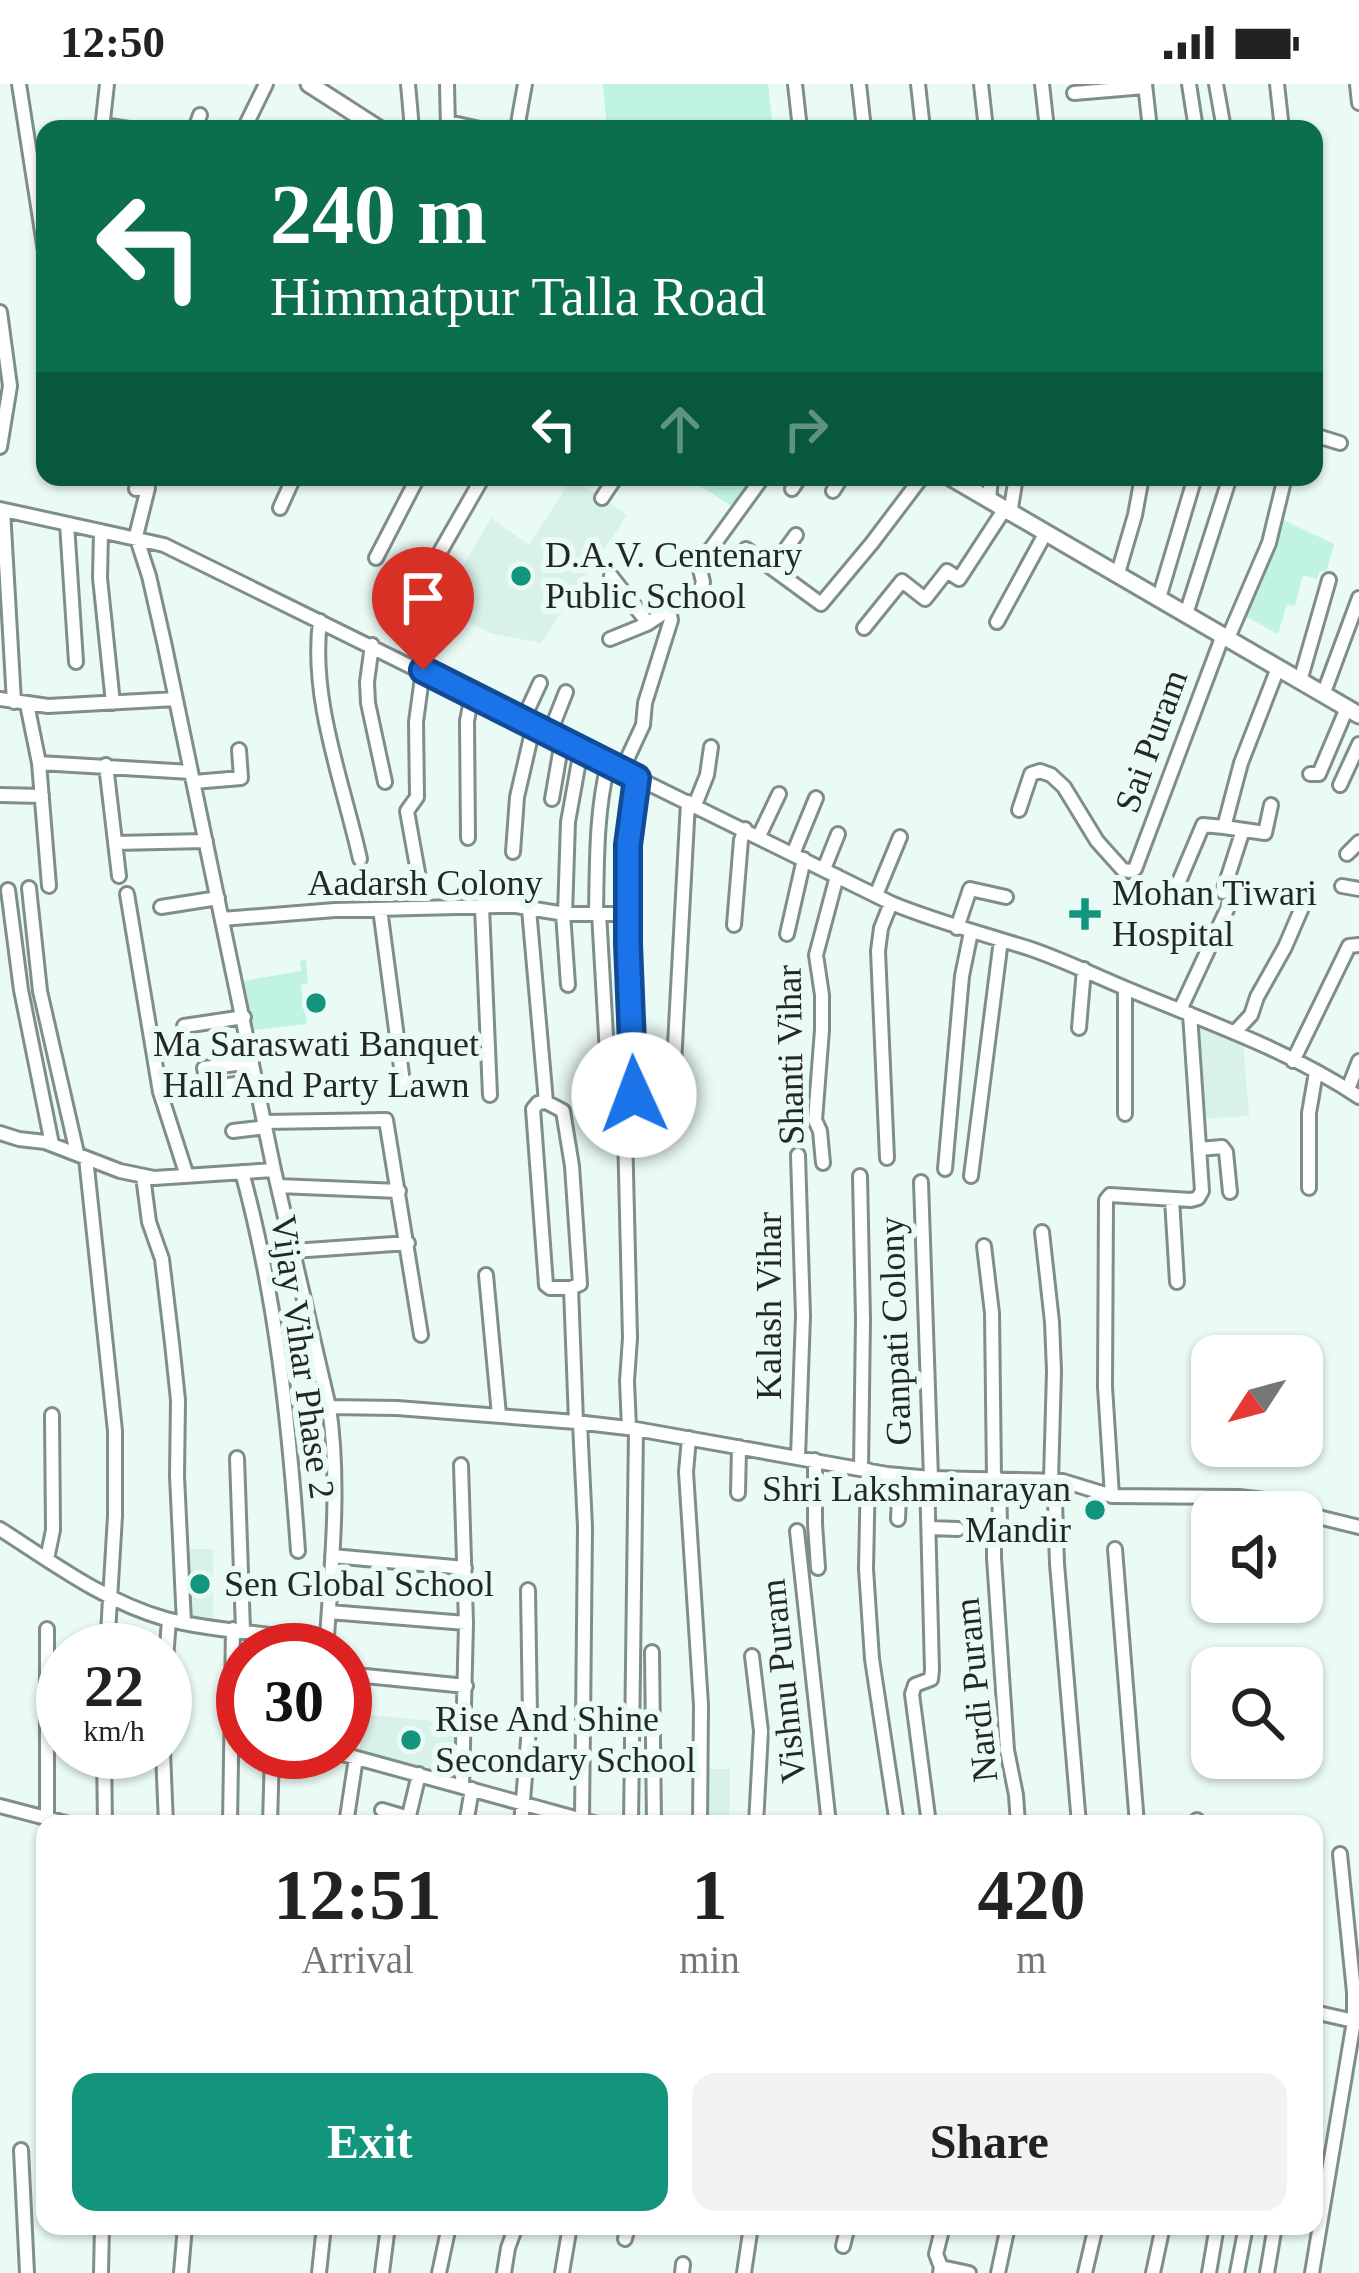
<!DOCTYPE html>
<html lang="en">
<head>
<meta charset="utf-8">
<style>
  body { margin:0; font-family:"Times New Roman",serif; background:#f2f2f2; color:#222; height:100vh; display:flex; flex-direction:column; font-size:45px; white-space:nowrap }
  * { box-sizing:border-box; margin:0 }
  p { font-size:39px; color:#767676 }
  .icon { flex:none; width:66px; height:66px; fill:none; stroke:currentColor; stroke-width:2; stroke-linecap:round; stroke-linejoin:round }
  .map { position:relative; flex:1; overflow:hidden }
  .panel { position:absolute; left:36px; top:1731px; width:1287px; height:420px; display:flex; flex-direction:column; background:#fff; border-radius:24px; box-shadow:0 3px 9px #0004 }
  .panel>* { flex:none }
  .hud { position:absolute; left:36px; top:36px; width:1287px; height:366px; border-radius:24px; box-shadow:0 3px 9px #0004; background:#0b6e4f; color:#fff; overflow:hidden }
  .needle { width:78px; rotate:234deg }
  .buttons { position:absolute; left:1191px; top:1251px; display:grid; gap:24px }
  .buttons a { display:grid; place-items:center; width:132px; height:132px; border-radius:24px; background:#fff; box-shadow:0 3px 9px #0004; font-size:60px }
  .speed { position:absolute; left:36px; top:1539px; display:flex; gap:24px; font-size:60px; font-weight:700; text-align:center }
  .speed>* { display:grid; place-content:center; width:156px; height:156px; border-radius:50%; background:#fff; box-shadow:0 3px 9px #0004; line-height:1 }
  .speed small { font-size:30px; font-weight:400 }
  .speed .limit { border:18px solid #d22; background:#fff; color:#111 }
  .pin { position:absolute; display:grid; place-items:center; width:102px; height:102px; color:#fff; margin:-123px -51px; border-radius:50% 50% 50% 0; rotate:-45deg; box-shadow:0 0 12px #0007 }
  .pin .icon { rotate:45deg }
  .me { position:absolute; width:132px; margin:-66px; rotate:358deg; stroke-linejoin:round; filter:drop-shadow(0 0 9px #0008) }
  .turn { display:flex; align-items:center; gap:42px; height:252px; padding:0 36px; font-size:54px }
  .turn .icon { width:156px; height:156px; stroke-width:2.5 }
  .turn b { display:block; font-size:84px; line-height:102px }
  .lanes { display:flex; align-items:center; height:114px; padding:0 36px; background:#0003; justify-content:center; gap:60px; direction:ltr }
  .lanes .off { opacity:.35 }
  .eta { display:flex; justify-content:space-evenly; align-items:center; height:204px; text-align:center }
  .eta b { font-size:72px; font-weight:700; line-height:84px }
  .button { display:flex; gap:24px; margin-top:auto; padding:24px 36px }
  .button a { flex:1; height:138px; border-radius:24px; background:#13947d; color:#fff; font-size:48px; font-weight:700; line-height:138px; text-align:center }
  .button a+a { background:#f2f2f2; color:#222 }
  .status { display:flex; justify-content:space-between; align-items:center; height:84px; padding:0 60px; background:#fff; direction:ltr }
  .status svg { height:33px; fill:currentColor }
  .map>svg:first-child { display:block }
  .built { fill:#d8f1e9 }
  .green { fill:#c1f3e5 }
  .lines { fill:none; stroke-linecap:round; stroke-linejoin:round }
  .minor-casing { stroke:#808e8a; stroke-width:18 }
  .major-casing { stroke:#808e8a; stroke-width:21 }
  .minor { stroke:#fff; stroke-width:12 }
  .major { stroke:#fff; stroke-width:15 }
  .route-casing { stroke:#114b97; stroke-width:30 }
  .route { stroke:#1a73e8; stroke-width:21 }
  .poi-dot { fill:#13947d; stroke:#eafaf5; stroke-width:4.5 }
  .labels { text-anchor:middle; dominant-baseline:central; stroke-width:12; stroke-linejoin:round; paint-order:stroke }
  .poi-label { font-size:36px; fill:#232827; stroke:#eafaf5; text-anchor:start }
  .street-label { font-size:36px; fill:#232827; stroke:#eafaf5 }
</style>
</head>
<body>
<div class="status"><b>12:50</b><svg viewBox="0 0 49 12"><path d="M0 12V9h3v3zM5 12V6h3v6zM10 12V3h3v9zM15 12V0h3v12zM26 1h20v11H26zM47 4h2v5h-2z"/></svg></div>
<div class="map">
<svg width="1359" height="2189" viewBox="0 0 1359 2189">
  <rect width="100%" height="100%" fill="#eafaf5"/>
  <path class="built" d="M572,394l55,37 -86,128 -51,-10 -51,-26 52,-89 38,27z
    M1194,938l49,19 6,75 -51,3z
    M186,1465h27v71l-26,-2z
    M360,1630l102,10 -2,56 -50,-13 -7,-5 -2,2 -41,-9z
    M706,1685h24l-1,55h-25z"/>
  <path class="green" d="M603,0h165l5,45h-166z
    M692,393h68l-24,32 -45,-29z
    M1281,435l53,25 -8,29 -6,-2 -3,8 -14,-4 -8,31 -8,-2 -9,30 -33,-18 28,-69z
    M306,876l2,23 -7,2 6,39 -54,6 -11,-49 59,-10 -1,-10z"/>
  <g class="lines">
    <g class="minor-casing">
      <path id="minor" d="M19,0l26,167
        M408,0l4,45
        M447,0l1,45
        M795,0l5,45
        M859,0l5,45
        M918,0l5,45
        M981,0l5,45
        M1042,0l5,45
        M1145,0l5,45
        M1189,0l7,45
        M1216,0l8,45
        M1277,0l5,45
        M1357,0l2,19
        M1074,9l71,-6
        M448,38l32,7
        M103,41l26,4
        M102,45l5,-45
        M195,45l5,-14
        M244,45l22,-45
        M517,45l8,-45
        M0,228l10,74 -10,61
        M1314,351l26,8
        M140,393l-4,12 12,-1 -12,48 13,40 15,66 110,528 55,237c11,75 3,154 -2,230l-10,8
        M792,405l8,-12
        M833,407l9,-14
        M602,414l14,-21
        M989,417l2,-24
        M280,424l14,-31
        M0,425l164,36 727,358c46,19 93,31 140,46 32,11 63,26 94,39 79,33 162,61 234,109
        M3,426l11,192
        M1010,430l6,-37
        M67,440l9,138
        M101,447l-1,47 13,125
        M746,465l75,55 51,-61 50,-66
        M376,474l42,-81
        M772,484l24,-33
        M1118,489l17,-58 7,-38
        M611,492l37,47
        M420,503l63,-110
        M1159,514l36,-121
        M1186,530l44,-137
        M320,537c-10,79 23,161 40,238
        M997,538l48,-88
        M864,544l38,-47 23,18 22,-28 12,8 45,-69
        M1228,554l41,-95 16,-66
        M610,555l37,-15 54,-36 2,-6 -4,-17 64,-88
        M372,561l-5,37 1,21 17,79
        M1300,597l29,-101
        M1323,611l36,-97
        M0,615l48,7 128,-7
        M27,620l12,59 10,123
        M522,638l18,-39
        M549,651l17,-43
        M39,679l152,9
        M106,681l13,111
        M622,686l21,-45 2,-22 26,-83 -2,-11
        M1310,690h9l28,-66
        M194,698l47,-4 -2,-28
        M1340,701l19,-41
        M0,711l42,1
        M552,715l10,-58
        M695,721l12,-30 4,-28
        M1019,726l12,-36 9,-3 11,4 13,12 33,54 26,29 7,1 5,-2 88,-234
        M1224,743l41,6 6,-28
        M759,752l20,-42
        M468,754l-1,-117 5,-26
        M115,759l91,-2
        M513,768l4,-55 16,-69
        M793,770l23,-56
        M1347,770l12,-12
        M824,785l14,-35
        M419,794l-12,-67 10,-14 -1,-75 7,-52
        M1342,802l17,3
        M29,804l11,103 37,162
        M8,806l13,100 31,154
        M1175,807l28,-66 21,2 17,-64 37,-95
        M1223,808l20,-62
        M127,810l33,198 27,84
        M876,811l24,-58
        M161,823l57,-9
        M482,823l8,188
        M380,825l24,181
        M529,825l17,193 17,9 9,55 8,118 -9,4 5,134
        M563,829l5,72
        M596,829c1,-51 0,-100 12,-149
        M599,829l11,193
        M565,830l3,-92 13,-72
        M222,835l113,-9 163,-4h18l49,8h63
        M734,841l7,-85 4,-11
        M957,844l13,-39 36,8
        M787,850l17,-75
        M1125,904v126
        M1180,926l49,-105
        M184,942l60,-9
        M1079,944l5,-59
        M1235,948l16,-17 6,-18 28,-50 22,-51
        M1293,977l56,-115 10,-1
        M252,978l-48,6 4,20 48,-7
        M1348,1005l11,-28
        M634,1011l-7,-152 1,-98 9,-67
        M546,1018l-8,1 -5,6 13,176 4,3h21
        M671,1036l17,-318
        M265,1038l121,-2 35,215
        M233,1047l33,-4
        M625,1047l5,207 -3,43 2,47
        M0,1049l19,6 26,3 75,29 34,7 120,-8
        M1199,1065l23,-2 4,5 4,40
        M86,1074l29,273v85l-8,134
        M887,1074l-9,-207 3,-23 10,-25
        M823,1079l-3,-32 -5,-11 7,-90v-35l-6,-40 21,-79
        M945,1085l17,-193 9,-44
        M242,1088c34,124 47,251 56,379
        M143,1092l6,46 13,37 10,84 6,57 -1,76 7,147
        M860,1092l3,143 -2,150
        M971,1092l30,-236
        M921,1098l10,296
        M278,1102l121,5
        M1309,1104v-75l7,-41
        M1172,1115l5,83
        M1042,1148l10,90 2,49 -3,109 4,21 2,63 22,260
        M984,1162l8,67 2,166
        M293,1167l115,-8
        M486,1191l13,140
        M329,1323l68,1 179,14 60,7 251,45 44,4 132,3 49,15 127,1 26,3 35,12
        M580,1339l5,104 -3,293
        M689,1354l-3,34 15,233 -1,119
        M798,1373l5,-141 -5,-161
        M237,1374l6,172
        M815,1376v64l3,44
        M461,1381l5,158 -4,163
        M868,1386l-2,99 6,90 25,165
        M927,1393l5,193 -1,9 -16,6 -3,9 17,130
        M999,1395l1,47 -6,12v20l13,192 9,45 2,29
        M738,1409l1,-46
        M1112,1412l-7,-109 1,-187 4,-5 81,5 7,-2 4,-7 -12,-177
        M1302,1429l57,14
        M898,1435l2,-44
        M929,1444l29,1
        M0,1445c53,34 105,73 166,90 46,12 95,13 141,21l6,2 4,7
        M797,1447l32,293
        M1115,1465l22,275
        M332,1472l133,12
        M47,1475l6,-29 -1,-115
        M329,1528l137,11
        M47,1545v190
        M652,1568l2,172
        M752,1572l9,75 -5,93
        M165,1588l4,-52
        M345,1590l121,12
        M104,1668l1,72
        M163,1668l3,72
        M335,1668l262,72
        M0,1722l69,18
        M382,1726l27,8
        M1197,1736v4
        M230,1740l3,-195
        M270,1740l2,-72
        M346,1740l10,-66
        M407,1740l12,-50
        M466,1740l6,-35
        M521,1740l9,-107 -2,-127
        M631,1740l5,-395
        M1314,1928l44,10
        M21,2066l6,123
        M625,2155l3,-13
        M843,2162l5,-20
        M941,2183l28,6
        M101,2189l1,-47
        M181,2189l4,-47
        M319,2189l5,-47
        M382,2189l6,-47
        M439,2189l10,-47
        M504,2189l4,-25 8,-22
        M562,2189l8,-47
        M682,2189l1,-9
        M744,2189l7,-47
        M940,2189l1,-6 -5,-13 7,-28
        M998,2189l10,-47
        M1085,2189l11,-47
        M1153,2189l10,-47
        M1209,2189l8,-47
        M1237,2189l9,-47
        M1267,2189l8,-47
        M1312,2189l42,-252v-29l-14,-138"/>
    </g>
    <g class="major-casing">
      <path id="major" d="M309,0l70,45
        M950,393l409,238"/>
    </g>
    <use href="#minor" class="minor"/>
    <use href="#major" class="major"/>
  </g>
  <g class="lines">
    <g class="route-casing">
      <path id="route" d="M423,586l214,108 -9,67v99l6,151"/>
    </g>
    <use href="#route" class="route"/>
  </g>
  <g class="poi-dot">
    <circle cx="521" cy="492" r="12"/>
    <path d="M1079 812h12v12h12v12h-12v12h-12v-12h-12v-12h12z"/>
    <circle cx="316" cy="919" r="12"/>
    <circle cx="1095" cy="1426" r="12"/>
    <circle cx="200" cy="1500" r="12"/>
    <circle cx="411" cy="1656" r="12"/>
  </g>
  <g class="labels">
    <g class="poi-label">
      <text x="545" y="471">D.A.V. Centenary<tspan x="545" dy="41">Public School</tspan></text>
      <text x="1112" y="809">Mohan Tiwari<tspan x="1112" dy="41">Hospital</tspan></text>
      <text x="316" y="960" text-anchor="middle">Ma Saraswati Banquet<tspan x="316" dy="41">Hall And Party Lawn</tspan></text>
      <text x="1071" y="1405" text-anchor="end">Shri Lakshminarayan<tspan x="1071" dy="41">Mandir</tspan></text>
      <text x="224" y="1500">Sen Global School</text>
      <text x="435" y="1635">Rise And Shine<tspan x="435" dy="41">Secondary School</tspan></text>
    </g>
    <g class="street-label">
      <text transform="translate(1151 657) rotate(-70)">Sai Puram</text>
      <text x="425" y="799">Aadarsh Colony</text>
      <text transform="translate(790 971) rotate(-91)">Shanti Vihar</text>
      <text transform="translate(769 1222) rotate(-90)">Kalash Vihar</text>
      <text transform="translate(895 1247) rotate(-92)">Ganpati Colony</text>
      <text transform="translate(303 1273) rotate(82)">Vijay Vihar Phase 2</text>
      <text transform="translate(783 1597) rotate(-96)">Vishnu Puram</text>
      <text transform="translate(976 1606) rotate(-96)">Nardi Puram</text>
    </g>
  </g>
</svg>
<div class="buttons">
<a><svg class="needle" viewBox="-14 -14 28 28"><path d="M0-13l5 13h-10z" fill="#e53935"/><path d="M0 13l5-13h-10z" fill="#767676"/></svg></a>
<a><svg class="icon" aria-label="sound" viewBox="0 0 24 24"><path d="M4 9h4l5-4v14l-5-4H4zM17 9q2 3 0 6"/></svg></a>
<a><svg class="icon" aria-label="search" viewBox="0 0 24 24"><circle cx="10" cy="10" r="6"/><path d="M15 15l6 6"/></svg></a>
</div>
<div class="speed"><div>22<small>km/h</small></div><div class="limit">30</div></div>
<div class="pin" style="left:423px;top:586px;background:#d93025"><svg class="icon" aria-label="arrive" viewBox="0 0 24 24"><path d="M6 21V4h12l-3 4 3 4H6"/></svg></div>
<svg class="me" style="left:634px;top:1011px" viewBox="-20 -20 40 40"><circle r="19" fill="#fff"/><path d="M0-13L10 11 0 6-10 11z" fill="#1a73e8"/></svg>
<div class="hud">
<div class="turn"><svg class="icon" aria-label="left" viewBox="0 0 24 24"><path d="M17 20v-9H6M10 6l-5 5 5 5"/></svg><div><b>240 m</b>Himmatpur Talla Road</div></div>
<div class="lanes"><svg class="icon" aria-label="left" viewBox="0 0 24 24"><path d="M17 20v-9H6M10 6l-5 5 5 5"/></svg><svg class="icon off" aria-label="ahead" viewBox="0 0 24 24"><path d="M12 20V5M6 11l6-6 6 6"/></svg><svg class="icon off" aria-label="right" viewBox="0 0 24 24"><path d="M7 20v-9h11M14 6l5 5-5 5"/></svg></div>
</div>
<section class="panel">
<div class="eta">
<div><b>12:51</b><p>Arrival</p></div>
<div><b>1</b><p>min</p></div>
<div><b>420</b><p>m</p></div>
</div>
<div class="button"><a>Exit</a><a>Share</a></div>
</section>
</div>
</body>
</html>
